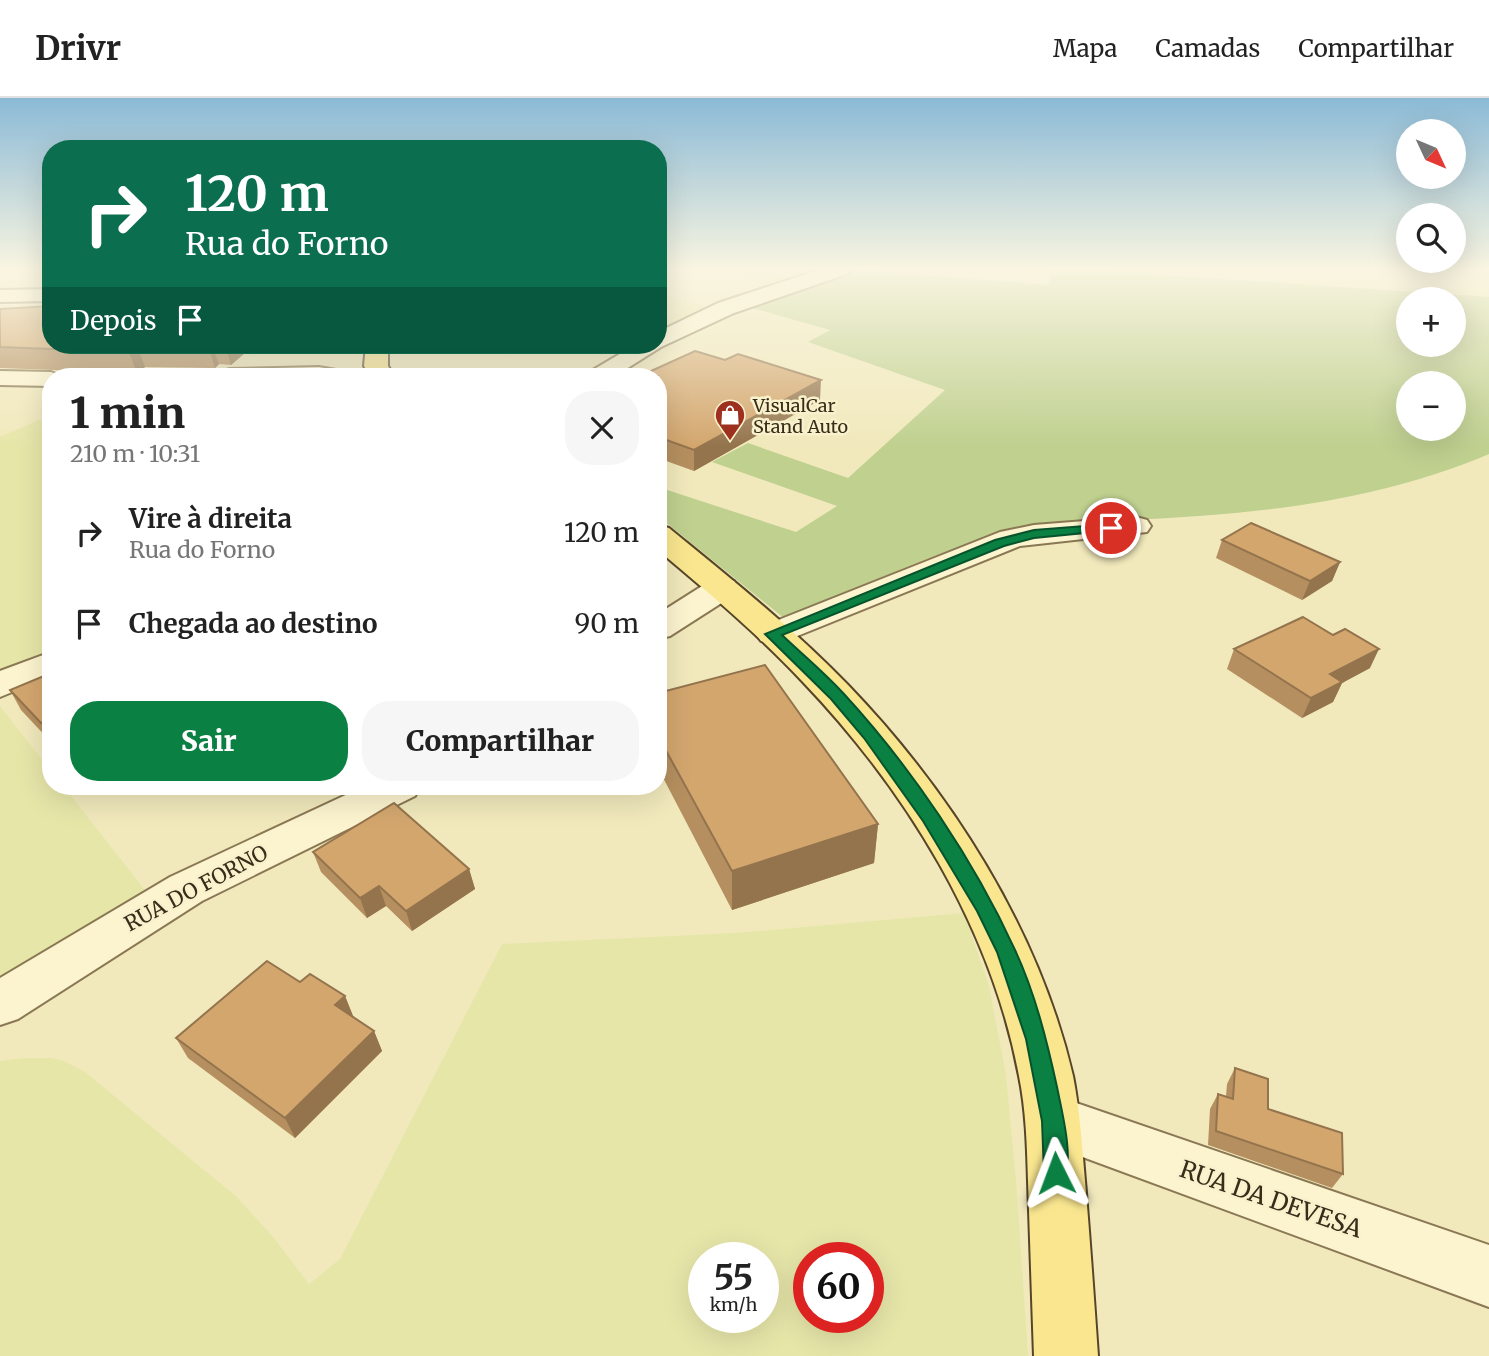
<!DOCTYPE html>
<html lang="pt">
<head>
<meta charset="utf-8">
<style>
  body { margin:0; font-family:Merriweather,serif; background:#f6f6f6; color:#222; height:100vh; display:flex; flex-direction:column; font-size:26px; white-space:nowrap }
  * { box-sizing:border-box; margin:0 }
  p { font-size:23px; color:#767676 }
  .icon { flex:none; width:38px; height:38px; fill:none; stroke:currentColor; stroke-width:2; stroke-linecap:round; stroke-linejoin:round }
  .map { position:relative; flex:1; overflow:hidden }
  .sheet { position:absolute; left:42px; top:270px; width:625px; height:427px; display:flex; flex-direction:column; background:#fff; border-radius:28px; box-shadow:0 7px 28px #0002 }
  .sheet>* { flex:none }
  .hud { position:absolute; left:42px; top:42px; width:625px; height:214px; border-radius:28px; box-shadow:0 7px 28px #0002; background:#0b6e4f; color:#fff; overflow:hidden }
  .needle { width:46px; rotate:134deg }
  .tools { position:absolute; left:1396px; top:21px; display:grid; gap:14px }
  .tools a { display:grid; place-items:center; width:70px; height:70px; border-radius:50%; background:#fff; box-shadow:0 7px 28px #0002; font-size:35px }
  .speed { position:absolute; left:688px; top:1144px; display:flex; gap:14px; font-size:35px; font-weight:700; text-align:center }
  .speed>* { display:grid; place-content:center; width:91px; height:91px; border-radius:50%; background:#fff; box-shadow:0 7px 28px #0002; line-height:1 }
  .speed small { font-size:18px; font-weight:400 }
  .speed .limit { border:10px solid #d22; background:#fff; color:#111 }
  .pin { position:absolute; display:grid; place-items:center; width:60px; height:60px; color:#fff; margin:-30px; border:4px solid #fff; border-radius:50%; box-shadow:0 2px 7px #0007 }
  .me { position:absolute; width:77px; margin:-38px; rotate:357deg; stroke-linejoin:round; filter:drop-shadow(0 0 5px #0008) }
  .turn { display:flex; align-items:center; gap:24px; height:147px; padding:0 28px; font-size:32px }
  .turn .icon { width:91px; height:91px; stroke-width:2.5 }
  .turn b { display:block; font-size:49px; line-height:60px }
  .then { display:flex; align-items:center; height:66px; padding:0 28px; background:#0003; gap:14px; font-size:26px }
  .round { display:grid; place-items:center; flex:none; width:74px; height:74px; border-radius:28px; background:#f6f6f6 }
  .head { display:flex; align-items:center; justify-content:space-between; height:119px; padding:0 28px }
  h1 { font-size:42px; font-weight:800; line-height:52px }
  .button { display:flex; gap:14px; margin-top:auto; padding:14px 28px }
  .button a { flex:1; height:80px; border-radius:28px; background:#0b8043; color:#fff; font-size:28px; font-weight:800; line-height:80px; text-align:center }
  .button a+a { background:#f6f6f6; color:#222 }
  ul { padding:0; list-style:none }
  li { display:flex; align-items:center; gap:21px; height:91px; padding:0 28px }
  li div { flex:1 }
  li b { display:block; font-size:26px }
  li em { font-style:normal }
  header { display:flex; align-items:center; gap:42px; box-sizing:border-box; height:98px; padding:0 35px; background:#fff; border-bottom:2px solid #e0e0e0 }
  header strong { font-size:33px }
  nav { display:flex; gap:38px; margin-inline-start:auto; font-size:24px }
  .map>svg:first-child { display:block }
  .farmland { fill:#e7e6a9; fill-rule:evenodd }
  .green { fill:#bfd08f; fill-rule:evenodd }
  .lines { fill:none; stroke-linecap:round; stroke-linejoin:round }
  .minor-casing { stroke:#8a7854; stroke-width:4 }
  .major-casing { stroke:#574529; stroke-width:4 }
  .minor { fill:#fcf4cf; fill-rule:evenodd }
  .major { fill:#f9e68f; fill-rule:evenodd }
  .wall { fill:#b58f5f }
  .shaded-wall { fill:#94744d }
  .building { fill:#d3a66e; stroke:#94744d; stroke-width:2 }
  .route { fill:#0b8043; stroke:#07532c; stroke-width:2 }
  .labels { text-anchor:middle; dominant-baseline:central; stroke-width:5; stroke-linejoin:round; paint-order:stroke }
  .far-poi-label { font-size:18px; fill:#382d1a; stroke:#f8f1cc; text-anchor:start }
  .street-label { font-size:21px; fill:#382d1a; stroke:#f8f1cc }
  .near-street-label { font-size:24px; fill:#382d1a; stroke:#f8f1cc }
</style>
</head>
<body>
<header>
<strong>Drivr</strong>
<nav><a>Mapa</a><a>Camadas</a><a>Compartilhar</a></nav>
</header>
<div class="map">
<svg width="1489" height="1258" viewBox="0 0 1489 1258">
  <rect width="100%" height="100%" fill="#f1e9bc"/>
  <path class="farmland" d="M716,172h111l-53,18z
    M658,194l54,16 -54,26z
    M51,317v243l-51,21v-242z
    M0,608l51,65v15h12l86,109 -149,87z
    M964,815l25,73 17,89 11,117 11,164h-1028v-295l24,-3h28l12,3 21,11 152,125 37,41 35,46 31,-25 162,-315 233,-11zM704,1160h59v60h-59zM808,1160h60v60h-60z"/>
  <path class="green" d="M858,172l191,15 3,-15h35l402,27v157c-91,39 -191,55 -290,62 -51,4 -103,4 -154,11 -91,12 -176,58 -260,92l-127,-103v-29l138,45 41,-26 -125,-44 36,-19 100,35 97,-88 -137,-48 22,-12 -85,-24zM1409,201h45v46h-45zM1409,285h45v46h-45z"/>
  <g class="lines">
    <g class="minor-casing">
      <path id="minor" d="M819,172h31l-3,4 -113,39 -73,34 -46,29h-28l4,-5 44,-26h23v-13l60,-29z
        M51,191v12l-51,1v-12z
        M319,269l23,4 4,5h-128l4,-5 8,-2z
        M0,273l51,1 10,4h-10v10l-51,-1z
        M1136,419l11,3 4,6 -4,6 -127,14 -235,95 -12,3 -12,-3 -5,-7 5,-7 239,-95 34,-7z
        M722,480l12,3 4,7 -4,7 -64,41 -12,3v-25l52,-33z
        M51,554v24l-51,21v-26z
        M365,688h56l-6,10 -213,105 -184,118 -18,6v-47l170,-101z
        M1053,997l436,150v62l-455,-168 -8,-18 8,-18z"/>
    </g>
    <g class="major-casing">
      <path id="major" d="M366,247h22v21l6,10h-24l-6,-10z
        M658,427l11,3c61,50 124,100 179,157 103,107 191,245 225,391 7,35 9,70 12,105 5,59 9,117 13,175h-64c-2,-58 -4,-116 -6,-175 -1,-35 -2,-71 -9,-105 -28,-149 -113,-286 -216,-394 -45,-48 -95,-90 -145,-132z"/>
    </g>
    <use href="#minor" class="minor"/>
    <use href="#major" class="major"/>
  </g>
  <path class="wall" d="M0,211l51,36h203l-23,20 -12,-1 -4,4 -70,-1 -8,6 -137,-5z
    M658,278l162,24 -126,71 -36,-13z
    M1222,442l118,22 -8,19 -30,19 -86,-42z
    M1234,551l136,19 -28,15 -9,19 -31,16 -75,-49z
    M51,575v69l-30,-32 -11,-20z
    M658,595l220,131 -4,39 -142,47 -74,-142z
    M313,754l156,17 6,20 -63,42 -26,-25 -19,12 -46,-46z
    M300,884l45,14 8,20 21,15 8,20 -87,87 -107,-80 -12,-20z
    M1235,970l33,41 75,65 -11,14 -124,-43 2,-36 8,-15 8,2 1,-12z"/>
  <path class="shaded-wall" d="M210,247h2l7,19 -4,4 -7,-22z
    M225,247h29l-23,20z
    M137,248l8,21 -8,6 -8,-21z
    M821,282l-1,20 -126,71v-21z
    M1340,464l-8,19 -30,19 8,-19z
    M1379,551l-9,19 -28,15 -9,19 -31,16 9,-20 19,-24z
    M51,621v22l-10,-18z
    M878,726l-4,39 -142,47v-39z
    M469,771l6,20 -63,42 -6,-20z
    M379,788l7,20 -19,12 -7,-20z
    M345,898l8,20 -9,9 -9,-20z
    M374,933l8,20 -87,87 -10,-20z"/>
  <path class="building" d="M51,208v39h159l-2,1h-71l-8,6 -129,-5v-38z
    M695,253l30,9 13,-6 83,26 -127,70 -36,-13v-61h-18z
    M1251,425l89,39 -30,19 -88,-41z
    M1303,519l30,18 12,-6 34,20 -49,25 12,8 -31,16 -77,-49z
    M765,567l113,159 -146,47 -74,-135v-43z
    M51,575v46l-10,4 -31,-33z
    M394,705l75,66 -63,42 -27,-25 -19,12 -47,-46z
    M267,863l33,21 10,-8 35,22 -10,9 39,26 -89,87 -109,-80z
    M1235,970l33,11v30l74,24 1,41 -127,-43 2,-37 15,5z"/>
  <linearGradient id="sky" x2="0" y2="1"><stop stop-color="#8bbad6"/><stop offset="0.49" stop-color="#f9f5e1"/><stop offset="1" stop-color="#f9f5e1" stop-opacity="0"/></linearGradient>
  <rect width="1489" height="348" fill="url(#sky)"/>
  <path class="route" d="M1111,426l4,1v5l-81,8 -30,8 -222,89c21,20 43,38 62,59 67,73 130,166 171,256 20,43 32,91 42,137 5,25 17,71 7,94l-8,4 -8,-4 -4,-8 -2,-52 -16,-82 -29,-87 -20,-41 -54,-90 -59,-83 -33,-39 -66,-65 230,-94 39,-10z"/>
  <defs>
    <g id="shop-pin" transform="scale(1.575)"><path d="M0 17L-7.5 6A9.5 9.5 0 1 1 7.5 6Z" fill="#9e301f" stroke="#f8f1cc"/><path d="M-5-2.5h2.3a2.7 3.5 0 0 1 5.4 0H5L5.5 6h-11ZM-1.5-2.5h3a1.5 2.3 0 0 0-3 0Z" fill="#fff"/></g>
  </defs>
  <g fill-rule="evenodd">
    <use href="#shop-pin" x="730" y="317"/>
  </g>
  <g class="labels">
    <g class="far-poi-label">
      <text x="753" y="307">VisualCar<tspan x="753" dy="21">Stand Auto</tspan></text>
    </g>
    <g class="street-label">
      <text transform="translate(196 790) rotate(-28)">RUA DO FORNO</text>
    </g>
    <g class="near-street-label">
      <text transform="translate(1271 1101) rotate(19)">RUA DA DEVESA</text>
    </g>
  </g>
</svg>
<div class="tools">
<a><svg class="needle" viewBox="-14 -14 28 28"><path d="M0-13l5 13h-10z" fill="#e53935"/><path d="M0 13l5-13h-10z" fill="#767676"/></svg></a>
<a><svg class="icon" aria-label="search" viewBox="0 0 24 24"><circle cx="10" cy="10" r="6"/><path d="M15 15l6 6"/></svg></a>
<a>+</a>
<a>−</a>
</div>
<div class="speed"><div>55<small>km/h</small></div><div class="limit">60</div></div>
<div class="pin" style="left:1111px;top:430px;background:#d93025"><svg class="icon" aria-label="arrive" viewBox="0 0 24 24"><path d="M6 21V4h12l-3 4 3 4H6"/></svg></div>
<svg class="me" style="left:1056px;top:1075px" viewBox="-20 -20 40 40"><path d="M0-17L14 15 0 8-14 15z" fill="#0b8043" stroke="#fff" stroke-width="4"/></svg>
<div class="hud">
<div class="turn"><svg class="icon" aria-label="right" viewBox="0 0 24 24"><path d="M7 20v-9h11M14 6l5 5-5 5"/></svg><div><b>120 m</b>Rua do Forno</div></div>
<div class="then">Depois<svg class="icon" aria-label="arrive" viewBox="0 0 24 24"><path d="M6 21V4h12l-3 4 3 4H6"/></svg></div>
</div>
<section class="sheet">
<div class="head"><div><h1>1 min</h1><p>210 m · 10:31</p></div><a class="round"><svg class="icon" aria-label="close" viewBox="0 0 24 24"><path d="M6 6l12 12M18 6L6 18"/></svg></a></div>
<ul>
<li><svg class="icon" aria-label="right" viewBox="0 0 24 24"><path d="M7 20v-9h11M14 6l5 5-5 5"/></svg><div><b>Vire à direita</b><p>Rua do Forno</p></div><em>120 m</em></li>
<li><svg class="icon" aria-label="arrive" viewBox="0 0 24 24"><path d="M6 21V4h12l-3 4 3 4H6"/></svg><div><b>Chegada ao destino</b></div><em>90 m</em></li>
</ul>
<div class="button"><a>Sair</a><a>Compartilhar</a></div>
</section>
</div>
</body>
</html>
